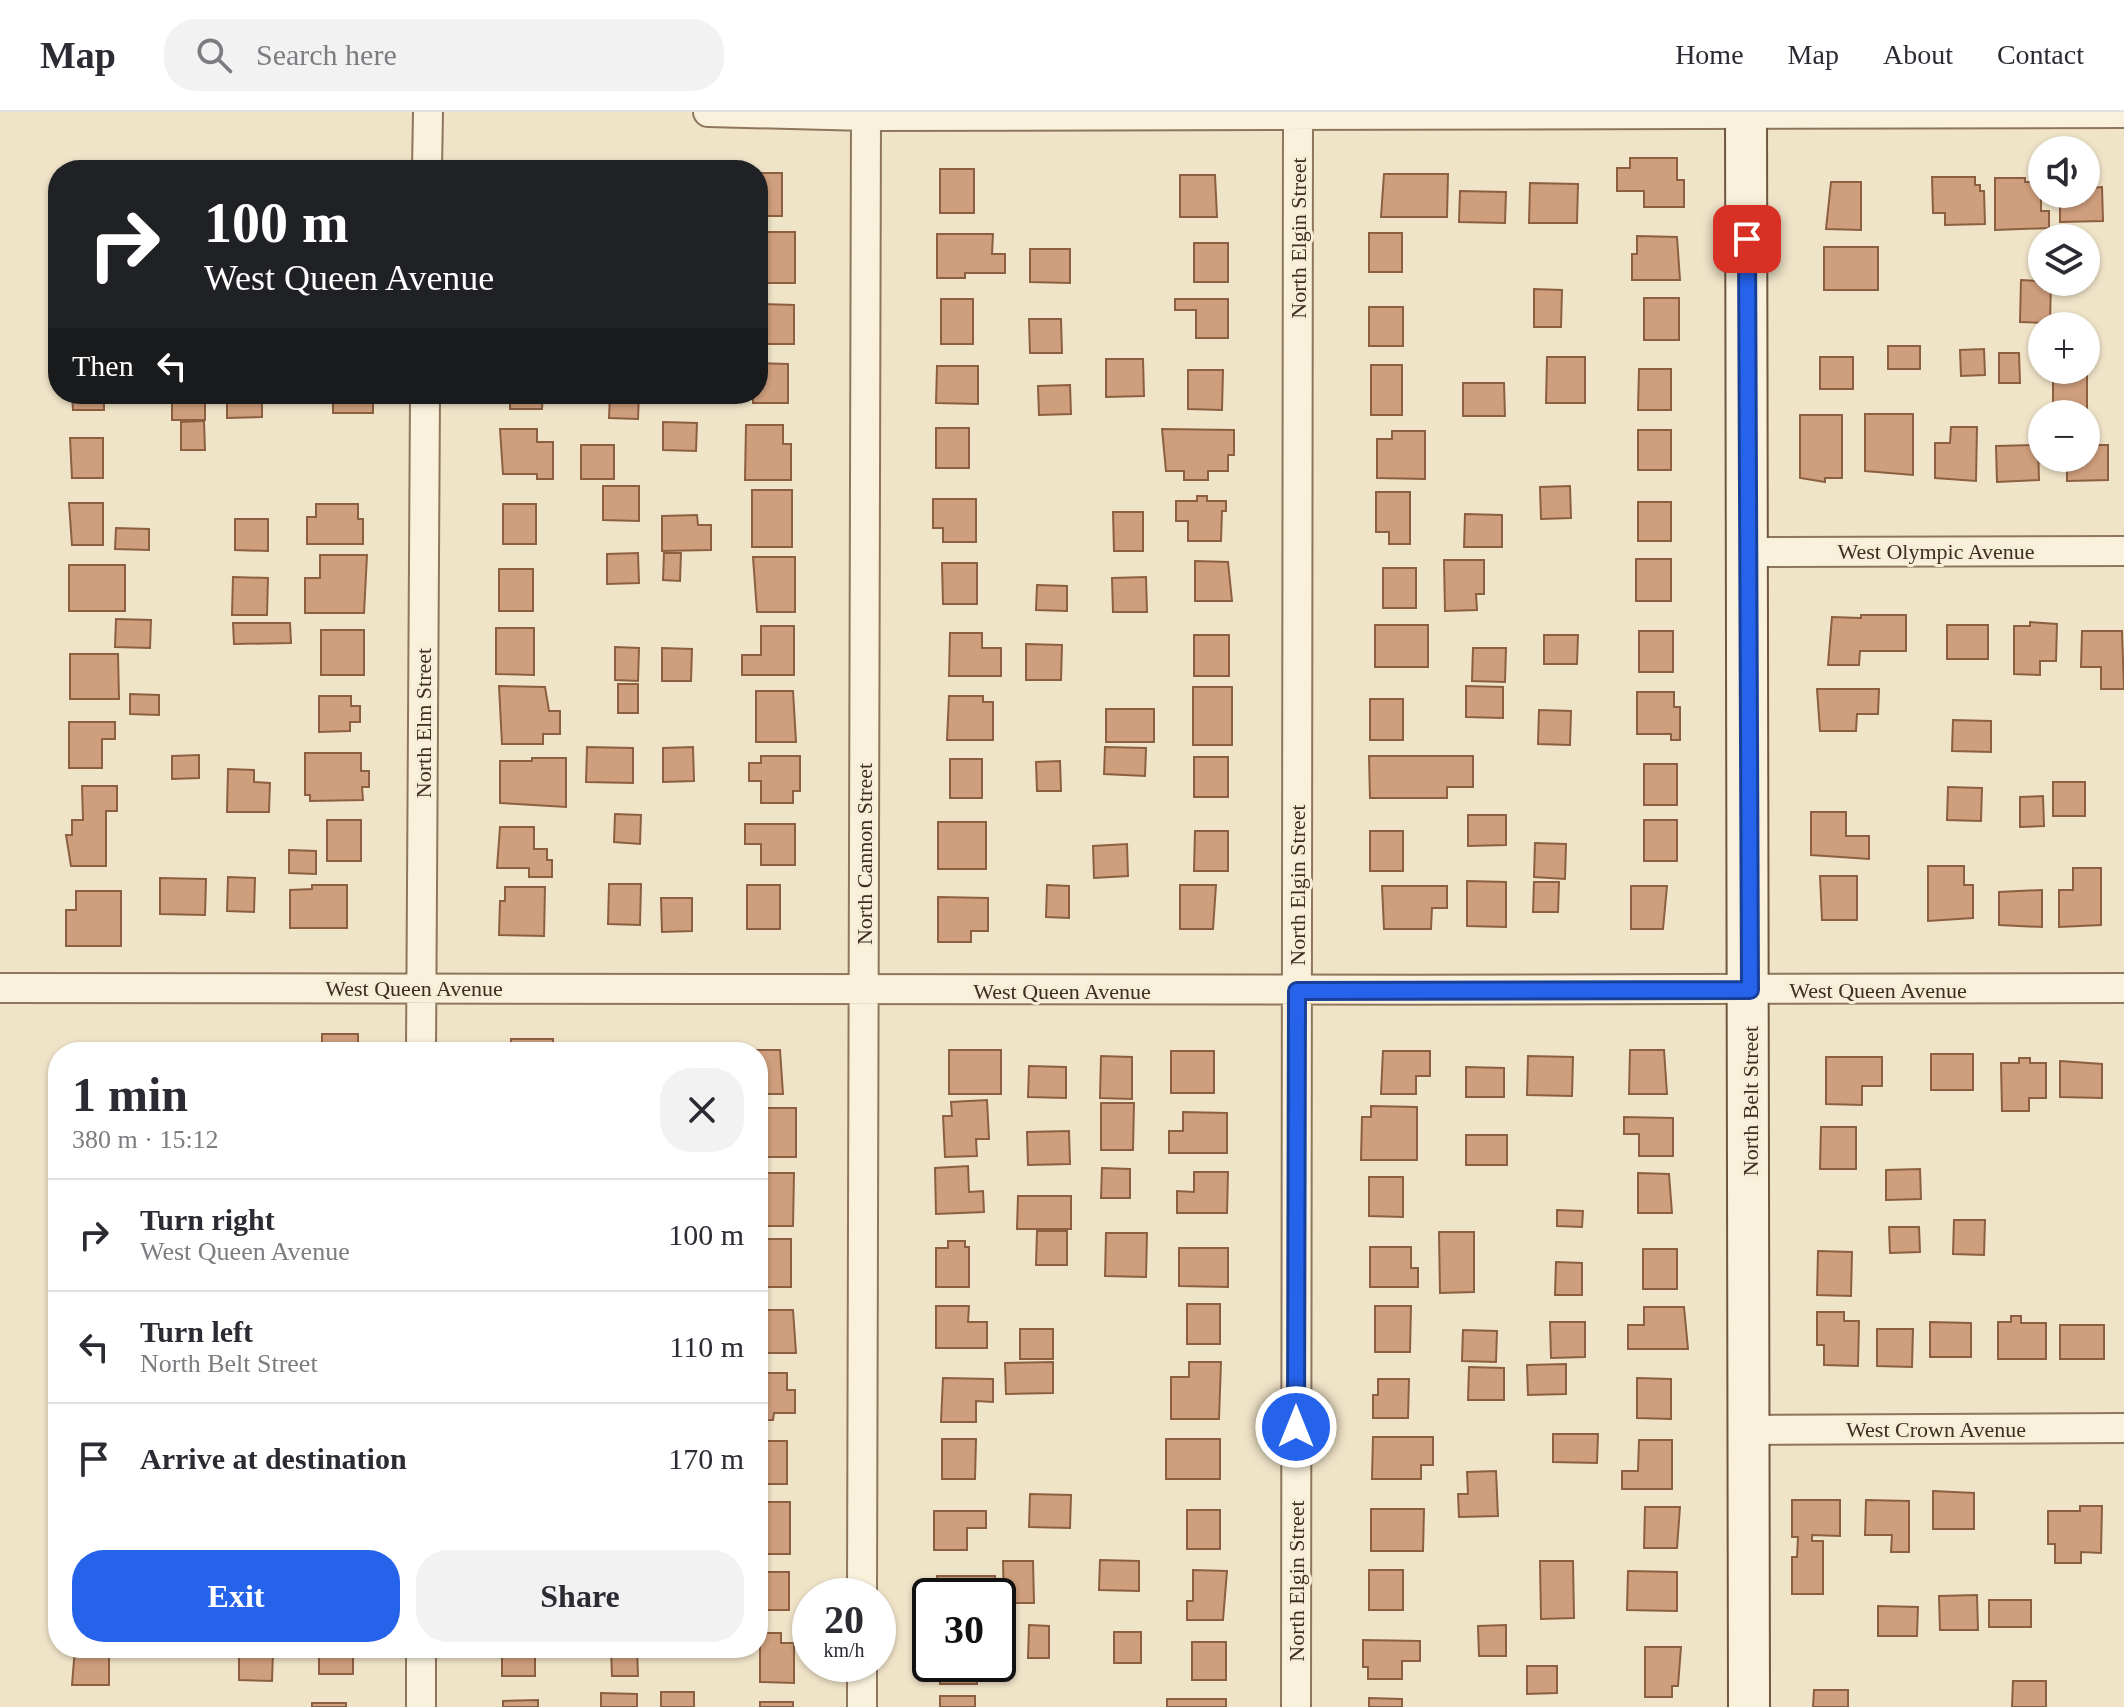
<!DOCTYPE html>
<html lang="en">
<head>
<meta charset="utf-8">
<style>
  body { margin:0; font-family:"Times New Roman",serif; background:#f2f2f3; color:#2b2b33; height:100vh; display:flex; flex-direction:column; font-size:30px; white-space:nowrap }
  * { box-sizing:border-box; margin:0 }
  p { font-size:26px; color:#7c7c81 }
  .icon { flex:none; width:44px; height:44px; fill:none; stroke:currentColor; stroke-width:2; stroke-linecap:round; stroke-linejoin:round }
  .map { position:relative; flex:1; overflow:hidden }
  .details { position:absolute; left:48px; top:930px; width:720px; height:616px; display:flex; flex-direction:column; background:#fff; border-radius:32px; box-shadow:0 2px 6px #0004 }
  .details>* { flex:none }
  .hud { position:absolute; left:48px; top:48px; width:720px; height:244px; border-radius:32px; box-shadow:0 2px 6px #0004; background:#202124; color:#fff; overflow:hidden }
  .controls { position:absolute; left:2028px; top:24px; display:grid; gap:16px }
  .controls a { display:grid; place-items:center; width:72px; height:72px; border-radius:50%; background:#fff; box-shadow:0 2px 6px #0004; font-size:40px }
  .speed { position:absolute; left:792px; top:1466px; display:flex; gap:16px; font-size:40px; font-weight:700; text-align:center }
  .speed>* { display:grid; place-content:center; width:104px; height:104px; border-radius:50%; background:#fff; box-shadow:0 2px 6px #0004; line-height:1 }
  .speed small { font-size:20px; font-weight:400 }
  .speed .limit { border:4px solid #111; border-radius:12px; background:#fff; color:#111 }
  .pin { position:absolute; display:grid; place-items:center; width:68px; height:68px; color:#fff; margin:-34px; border-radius:16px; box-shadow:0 4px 12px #0006 }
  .me { position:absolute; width:88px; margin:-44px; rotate:0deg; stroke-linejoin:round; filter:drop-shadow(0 0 6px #0008) }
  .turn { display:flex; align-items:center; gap:28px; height:168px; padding:0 24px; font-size:36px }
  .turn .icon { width:104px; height:104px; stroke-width:2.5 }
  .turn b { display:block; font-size:56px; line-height:68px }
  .then { display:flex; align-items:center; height:76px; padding:0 24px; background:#0003; gap:16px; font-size:30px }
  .round { display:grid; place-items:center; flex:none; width:84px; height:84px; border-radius:32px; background:#f2f2f3 }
  .headline { display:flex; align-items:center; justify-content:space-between; height:136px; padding:0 24px }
  h1 { font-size:48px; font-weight:700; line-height:60px }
  .cta { display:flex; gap:16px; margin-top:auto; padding:16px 24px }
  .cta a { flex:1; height:92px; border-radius:32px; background:#2563eb; color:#fff; font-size:32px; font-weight:700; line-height:92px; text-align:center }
  .cta a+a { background:#f2f2f3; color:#2b2b33 }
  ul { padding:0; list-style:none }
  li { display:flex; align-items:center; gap:24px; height:112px; padding:0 24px; border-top:2px solid #e1e1e2 }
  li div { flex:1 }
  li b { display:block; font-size:30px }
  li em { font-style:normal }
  header { display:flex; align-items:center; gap:48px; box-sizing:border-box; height:112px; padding:0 40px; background:#fff; border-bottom:2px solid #e1e1e2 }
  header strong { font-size:38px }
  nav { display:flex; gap:44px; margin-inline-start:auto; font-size:28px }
  .search { width:560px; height:72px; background:#f2f2f3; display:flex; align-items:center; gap:20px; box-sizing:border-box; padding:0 28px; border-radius:32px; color:#7c7c81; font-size:30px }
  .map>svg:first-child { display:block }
  .building { fill:#cf9f7d; stroke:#8d5f41; stroke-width:2 }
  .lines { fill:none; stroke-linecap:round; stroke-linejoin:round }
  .street-casing { stroke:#8d765c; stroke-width:32 }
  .secondary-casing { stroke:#6f573f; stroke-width:44 }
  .street { stroke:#faf1dc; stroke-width:28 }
  .secondary { stroke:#faf1dc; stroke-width:40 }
  .route-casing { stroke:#184099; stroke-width:20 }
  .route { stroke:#2563eb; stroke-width:14 }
  .labels { text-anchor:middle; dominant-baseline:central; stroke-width:6; stroke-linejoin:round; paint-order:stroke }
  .street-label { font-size:22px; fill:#3d2e20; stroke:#f7eed8 }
</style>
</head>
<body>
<header>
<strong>Map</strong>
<div class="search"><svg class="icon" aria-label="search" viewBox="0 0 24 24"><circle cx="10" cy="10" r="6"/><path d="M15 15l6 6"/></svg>Search here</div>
<nav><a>Home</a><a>Map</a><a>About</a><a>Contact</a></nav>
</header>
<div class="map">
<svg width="2124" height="1595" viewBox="0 0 2124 1595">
  <rect width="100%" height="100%" fill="#f0e4c8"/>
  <path class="building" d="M1630,46h47v22h7v27h-40v-16h-27v-23h13z
    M507,51h34v7h-34z
    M940,57h34v44h-34z
    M758,61h24v43h-24z
    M1384,62h64l-1,43h-66z
    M1180,63h35l2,42h-37z
    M1932,65h43v8h5v6h4l1,33 -40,1v-12h-12z
    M1995,66h30v4h16v29h8v17l-54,2z
    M1831,70h30v48l-35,-1z
    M1530,71l48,1 -1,39h-48z
    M2086,71h3v5l13,-1 1,34 -43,1v-28h26z
    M1460,79l46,1 -1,31 -46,-1z
    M758,120h37v51h-37z
    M1369,121h33v39h-33z
    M937,122h56l-1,20h13v19h-40v5h-28z
    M1637,124l40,1 3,43h-48v-26h5z
    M1194,131h34v39h-34z
    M1824,135h54v43h-54z
    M1030,137h40v34l-40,-1z
    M2021,168l30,2 -1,41 -30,-1z
    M1534,177l28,1 -1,37h-27z
    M1644,186h35v42h-35z
    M941,187h32v45h-32z
    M1175,187h53v39h-32v-28h-21z
    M759,192l35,1v39h-35z
    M1369,195h34v39h-34z
    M1029,207h32l1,34h-32z
    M1888,234h32v23h-32z
    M1984,237l1,26 -24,1 -1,-26z
    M1999,241h20l1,30h-21z
    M1547,245h38v46h-39z
    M1820,245h33v32h-33z
    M1106,247h37l1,37 -38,1z
    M758,251l30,1v39h-35v-9h5z
    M1371,253h31v50h-31z
    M937,254h41v38l-42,-1z
    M1639,257h32v41h-33z
    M1188,258h35l-1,40 -34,-1z
    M2053,263h34v34l-34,1z
    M1463,271h41l1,33h-42z
    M1070,273l1,29 -32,1 -1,-29z
    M72,282h65v7h-33v9h-31z
    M172,282h33v26h-33z
    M227,282h35v23l-35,1z
    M333,282h40v19h-40z
    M510,282h33l-1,15h-32z
    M610,282h29l-1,25 -29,-1z
    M1865,302h48v61l-48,-4z
    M1800,303h42v63h-17v4l-25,-4z
    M204,309l1,29h-24v-28z
    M663,310l34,1 -1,28 -33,-1z
    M746,313h37v19h8v36h-46z
    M1951,315h26l-1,54 -41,-3v-35h15z
    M936,316h33v40h-33z
    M500,317h37v13h16v37h-16v-5h-34z
    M1162,317l72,1v25h-6v16h-20v9h-24v-9h-18z
    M1638,318h33v40h-33z
    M1392,319h33v48l-48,-1v-39h15z
    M70,326h33v40h-31z
    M581,333h33v34h-33z
    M2038,333l1,35 -42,2 -1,-36z
    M2086,333h22v35l-41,1v-23h19z
    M603,374h36v35l-36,-1z
    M1570,374l1,32 -30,1 -1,-32z
    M752,378h40v57h-40z
    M1376,380h34v52h-21v-12h-13z
    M1197,384h10v5h19v10h-4l-1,30h-33v-20h-12v-20h21z
    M933,387h43v43h-33v-14h-10z
    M1638,390h33v39h-33z
    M69,391h34v42h-31z
    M316,392h42v15h5v25h-56v-27h9z
    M503,392h33v40h-33z
    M1113,400h30v39h-29z
    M1465,402l37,1v32h-38z
    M697,403l1,10h13v25l-49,1v-35z
    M235,407h33v32l-33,-1z
    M116,416l33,1v21l-34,-1z
    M638,441l1,30 -32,1v-30z
    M664,441h17l-1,28 -17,-1z
    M320,443h47l-3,58h-59v-35h15z
    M753,445h42v55h-38z
    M1636,447h35v42h-35z
    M1444,448h40v34h-8l1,16 -32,1z
    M1195,449l33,1 4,39h-37z
    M942,451h35v41h-34z
    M69,453h56v46h-56z
    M1383,456h33v40h-33z
    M499,457h34v42h-34z
    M233,465l35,1 -1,37h-35z
    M1146,465l1,35h-34l-1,-34z
    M1037,473l30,1v25l-31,-1z
    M1861,503h45v36h-46l-1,14h-31l4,-48 29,1z
    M116,507l35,1 -1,28 -35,-1z
    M2030,510l27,2 -1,37h-16v14l-26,-1v-48h16z
    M233,511h57l1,20 -57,1z
    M1375,513h53v42h-53z
    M1947,513h41v34h-41z
    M761,514h33v49h-52v-20h19z
    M496,516h38v47l-38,-1z
    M321,518h43v45h-43z
    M1639,519h34v41h-34z
    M2082,519h40l2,58h-23v-22h-20z
    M950,521h32v15h19v28h-52z
    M1194,523h35v41h-35z
    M1544,523h34l-1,29h-33z
    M1026,532l36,1 -1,35h-35z
    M615,535l24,1 -1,33 -23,-1z
    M662,536l30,1 -1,32h-29z
    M1473,536h33l-1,34 -33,-1z
    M70,542h48l1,45h-49z
    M618,572h20v29h-20z
    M499,574l46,1 4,24h11v23h-17v10h-41z
    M1466,574l37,1v31l-37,-1z
    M1193,575h39v58h-39z
    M1817,577h62l-1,25h-21l-1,17h-36z
    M756,579h37l3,51h-40z
    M1637,580h37v15h6v33h-9v-6h-34z
    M130,582l29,1v20l-29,-1z
    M319,584h32v10h9v16h-10v9l-31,1z
    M949,584h34v6h10v38h-46z
    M1370,587h33v41h-33z
    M1106,597h48v33h-48z
    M1539,598l32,1 -1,34 -32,-1z
    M1953,608l38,1v31l-39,-1z
    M69,610h46v17h-13v29h-33z
    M587,635l46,1v35l-47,-1z
    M693,635l1,34 -31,1v-34z
    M1105,635l41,1 -1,28 -41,-2z
    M305,641h56v18h8v16h-7l1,13 -53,1v-6h-5z
    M199,643v23l-27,1v-23z
    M761,644h39v35h-7v12h-32v-22h-12v-18h12z
    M1369,644h104v31h-26v11h-77z
    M1194,645h34v40h-34z
    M532,646h34v49l-66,-4v-42h32z
    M950,647h32v39h-32z
    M1060,649l1,30h-24l-1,-29z
    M1644,652h33v41h-33z
    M228,657l26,1v12l16,1 -1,29h-42z
    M2053,670h32v34h-32z
    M82,674h35v25h-11v55h-35l-5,-31h6v-15h11z
    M1948,675l34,1 -1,33 -34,-1z
    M2043,684l1,30 -24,1v-30z
    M1811,700h35v24h23v23l-58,-4z
    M615,702l26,1 -1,29 -26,-2z
    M1468,703h38v30l-38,1z
    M327,708h34v41h-34z
    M1644,708h33v41h-33z
    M938,710h48v47h-48z
    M745,712h50v41h-34v-21h-16z
    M500,715h34v22h13v11h5v17h-23v-9h-32z
    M1195,719h33v40h-34z
    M1370,719h33v40h-33z
    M1535,731l31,1 -1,35 -31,-2z
    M1127,732l1,32 -34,2 -1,-32z
    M289,738l27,1v23l-27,-1z
    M1928,754h36v19h9v33l-45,3z
    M2073,756h28v57l-42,2v-37h14z
    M1820,764h37v44h-35z
    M228,765l27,1 -1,34 -27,-1z
    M160,766l46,1 -1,36 -45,-1z
    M1467,769l39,1v45l-39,-1z
    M1534,770h25l-1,30h-25z
    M609,772h32l-1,41 -32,-1z
    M312,773h35v43h-57v-38l22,-1z
    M747,773h33v44h-33z
    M1047,773l22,1v32l-23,-1z
    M1180,773h36l-3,44h-33z
    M1382,774h65v22h-15l-1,21h-47z
    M1631,774h36l-4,43h-32z
    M505,775h40l-1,49 -45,-1 1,-34h5z
    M2042,778v37l-43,-2v-33z
    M76,779h45v55h-55v-36h10z
    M938,785l50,1v33h-17v11h-33z
    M661,786h31v33l-30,1z
    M322,922h36v18h-49v-8h13z
    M511,927h42v13h-42z
    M69,934h40v6h-40z
    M746,938h34l3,44h-25v-42z
    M949,938h52v44h-52z
    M1630,938h34l3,44h-38z
    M1171,939h43v42h-43z
    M1383,939h47v25h-14v18h-35z
    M1931,942h42v36h-42z
    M1101,944l31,1v42l-32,-1z
    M1528,944l45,1 -1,39 -45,-1z
    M1826,945h56v29h-20v19l-36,-1z
    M2019,946h11v5h16v35h-17v13h-27l-1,-48h18z
    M2060,949l42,3v34l-42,-1z
    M1029,954l37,1v31l-38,-1z
    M1466,955l38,1v29h-38z
    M987,988l2,39h-13l1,17 -32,1 -2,-41h9l-1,-14z
    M1101,991h33l-1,47h-32z
    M1371,994l46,1v53h-56l1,-43h9z
    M759,996h37v49h-38z
    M1183,1000l44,1v40h-58v-22h14z
    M1624,1005l49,1v38h-34v-22h-15z
    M1821,1015h35v42h-36z
    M1069,1019l1,33 -42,1 -1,-33z
    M1466,1023h41v30h-41z
    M968,1054l1,26 14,-1 1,21 -48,2 -1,-46z
    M1102,1056l28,1v29h-29z
    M1920,1057l1,30 -35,1v-30z
    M1194,1060h34l-1,41h-50v-22l17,1z
    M758,1061h36l-1,53h-35z
    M1638,1061l31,1 3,39h-34z
    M1369,1065h34v40l-34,-1z
    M1018,1084h53v33h-54z
    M1557,1098l26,1 -1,16 -25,-1z
    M1954,1108h31l-1,35 -31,-1z
    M1889,1115h30l1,25 -30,1z
    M1037,1119h30v34h-31z
    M1439,1120h35v60l-34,1z
    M1106,1121h41l-1,44 -41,-1z
    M758,1127h33v48h-33z
    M948,1129h17v6h4v40h-33v-39h12z
    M1370,1135h41v21h7v19h-48z
    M1179,1136h49v39l-49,-1z
    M1643,1137h34v40h-34z
    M1818,1139l34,1 -1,44 -34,-1z
    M1556,1150l26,1v32h-27z
    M1187,1192h33v40h-33z
    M936,1194h33l-1,16h19v26h-51z
    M1375,1194h36l-1,46h-35z
    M1644,1195h40l4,42h-60v-24h16z
    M759,1198h34l3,43h-37z
    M1817,1200h27v9h15l-1,45 -34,-1v-20h-7z
    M2011,1204h10v7h25v36h-48v-37h13z
    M1550,1210h35v35l-34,1z
    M1930,1210l41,1v34h-41z
    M2060,1213h44v34h-44z
    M1020,1217h33v30h-33z
    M1877,1217h36l-1,38 -35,-1z
    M1463,1218l34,1 -1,31 -34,-1z
    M1053,1250v31l-47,1 -1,-31z
    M1189,1250h32l-2,57h-48v-42h18z
    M1566,1252v30l-38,1 -1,-30z
    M1469,1255l35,1v32h-36z
    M758,1261h29v17h8v23h-21l-1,7h-15z
    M943,1266l50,1v23l-17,-1v21h-35z
    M1637,1266l34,1v40l-34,-1z
    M1378,1267h31l-1,39h-35v-23h5z
    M1553,1322h45l-1,29 -44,-1z
    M1373,1325h60v28h-12v14h-49z
    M942,1327h34l-1,40h-33z
    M1166,1327h54v40h-54z
    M1639,1328h33v49h-50v-18h16z
    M758,1329h29v43h-29z
    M1496,1359l2,45 -39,1 -1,-23h10l-1,-22z
    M1933,1379l41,2v36h-41z
    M1030,1382l41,1 -1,33 -41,-1z
    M1792,1388h48v36l-28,-1v6h11v53h-31v-37h5l1,-20h-6z
    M1866,1388l43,1v51h-18l1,-17h-27z
    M758,1390h32v52h-32z
    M2080,1394h22l-1,47 -20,-1v11h-26v-19h-7v-33h32z
    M1645,1395h35l-3,41h-33z
    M1371,1397h53l-1,42h-52z
    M1187,1398h33v39h-33z
    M934,1399h52v17h-19v22h-33z
    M1100,1448l39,1v30l-40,-1z
    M1003,1449h30l1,42h-30z
    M1540,1449h33l1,57 -33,1z
    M1193,1458l34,1 -4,49h-36v-19h6z
    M1369,1458h34v40h-34z
    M1628,1459l49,1v39l-50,-1z
    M758,1460h31v38h-31z
    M937,1464h58v20h-62l4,-1z
    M1977,1483l1,35h-38l-1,-34z
    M1989,1488h42v27h-42z
    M1878,1494l40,1 -1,29h-39z
    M1029,1513l20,1v32h-21z
    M1506,1513v31h-27l-1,-30z
    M1114,1520h27v31h-27z
    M760,1521h21v10h13v40l-34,-1z
    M1363,1528l57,1v20h-18v18h-34v-12h-5z
    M1192,1530h34v38h-34z
    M1645,1535h36l-3,39h-6v11h-27z
    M75,1536h34v37h-37z
    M319,1536h34v26h-34z
    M502,1536h33v28h-33z
    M637,1536l1,28h-26l-1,-27z
    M239,1539l34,1 -1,29 -33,-1z
    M936,1552h41v20h-37v-17z
    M1527,1554h30v27l-30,1z
    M2013,1569h33v26h-34z
    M1814,1578h34v17h-35z
    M661,1580h33v15h-33z
    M601,1581l36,1v13h-36z
    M940,1584h35v11h-35z
    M1369,1586l33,1v8h-33z
    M1167,1587h59v8h-59z
    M538,1588v7h-35v-6z
    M760,1590h33v5h-33z
    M312,1591h34v4h-34z"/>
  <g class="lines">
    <g class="street-casing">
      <path id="street" d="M708,0l158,4 1258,-3
        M427,58l1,-58
        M1748,440l376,-1
        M0,876c708,0 1416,4 2124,0
        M421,940l4,-658
        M1748,1318l376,-2
        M862,1484l4,-1484
        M421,1536v59
        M862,1595v-43
        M1296,1595l2,-1595"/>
    </g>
    <g class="secondary-casing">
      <path id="secondary" d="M1746,0l3,1595"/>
    </g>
    <use href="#street" class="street"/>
    <use href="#secondary" class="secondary"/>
  </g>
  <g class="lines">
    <g class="route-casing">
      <path id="route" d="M1296,1315l1,-436 453,-1 -3,-751"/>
    </g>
    <use href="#route" class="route"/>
  </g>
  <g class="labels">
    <g class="street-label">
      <text transform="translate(1298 126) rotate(-90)">North Elgin Street</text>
      <text x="1936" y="439">West Olympic Avenue</text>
      <text transform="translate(423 611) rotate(-90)">North Elm Street</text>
      <text transform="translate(864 742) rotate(-90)">North Cannon Street</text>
      <text transform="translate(1297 773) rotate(-90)">North Elgin Street</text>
      <text x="414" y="876">West Queen Avenue</text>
      <text x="1878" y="878">West Queen Avenue</text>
      <text x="1062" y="879">West Queen Avenue</text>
      <text transform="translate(1750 989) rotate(-90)">North Belt Street</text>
      <text x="1936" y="1317">West Crown Avenue</text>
      <text transform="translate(1296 1469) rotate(-90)">North Elgin Street</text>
    </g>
  </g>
</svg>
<div class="controls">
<a><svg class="icon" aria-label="sound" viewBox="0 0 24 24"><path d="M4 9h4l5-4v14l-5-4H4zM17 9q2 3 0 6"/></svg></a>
<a><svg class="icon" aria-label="layers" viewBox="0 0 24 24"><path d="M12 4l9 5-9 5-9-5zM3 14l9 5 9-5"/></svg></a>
<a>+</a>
<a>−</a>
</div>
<div class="speed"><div>20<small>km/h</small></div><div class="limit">30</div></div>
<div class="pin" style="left:1747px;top:127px;background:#d93025"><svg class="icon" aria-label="arrive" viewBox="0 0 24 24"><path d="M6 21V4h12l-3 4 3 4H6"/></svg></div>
<svg class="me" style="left:1296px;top:1315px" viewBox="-20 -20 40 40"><circle r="17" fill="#2563eb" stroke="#fff" stroke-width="3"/><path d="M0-11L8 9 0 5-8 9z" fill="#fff"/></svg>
<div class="hud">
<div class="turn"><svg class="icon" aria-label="right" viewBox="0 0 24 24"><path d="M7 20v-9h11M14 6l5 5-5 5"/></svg><div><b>100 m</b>West Queen Avenue</div></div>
<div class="then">Then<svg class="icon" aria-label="left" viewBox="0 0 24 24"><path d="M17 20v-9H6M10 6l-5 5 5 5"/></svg></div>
</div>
<section class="details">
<div class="headline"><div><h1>1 min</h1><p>380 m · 15:12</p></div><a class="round"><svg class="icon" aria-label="close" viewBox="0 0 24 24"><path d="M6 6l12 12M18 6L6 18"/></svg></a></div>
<ul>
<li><svg class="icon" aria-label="right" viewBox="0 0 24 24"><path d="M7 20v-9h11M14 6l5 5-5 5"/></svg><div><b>Turn right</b><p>West Queen Avenue</p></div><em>100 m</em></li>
<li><svg class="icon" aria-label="left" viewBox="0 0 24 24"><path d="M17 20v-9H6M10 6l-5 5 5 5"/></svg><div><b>Turn left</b><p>North Belt Street</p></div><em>110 m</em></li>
<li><svg class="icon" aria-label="arrive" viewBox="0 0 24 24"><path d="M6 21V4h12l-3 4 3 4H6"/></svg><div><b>Arrive at destination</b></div><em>170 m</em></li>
</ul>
<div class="cta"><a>Exit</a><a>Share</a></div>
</section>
</div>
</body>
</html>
